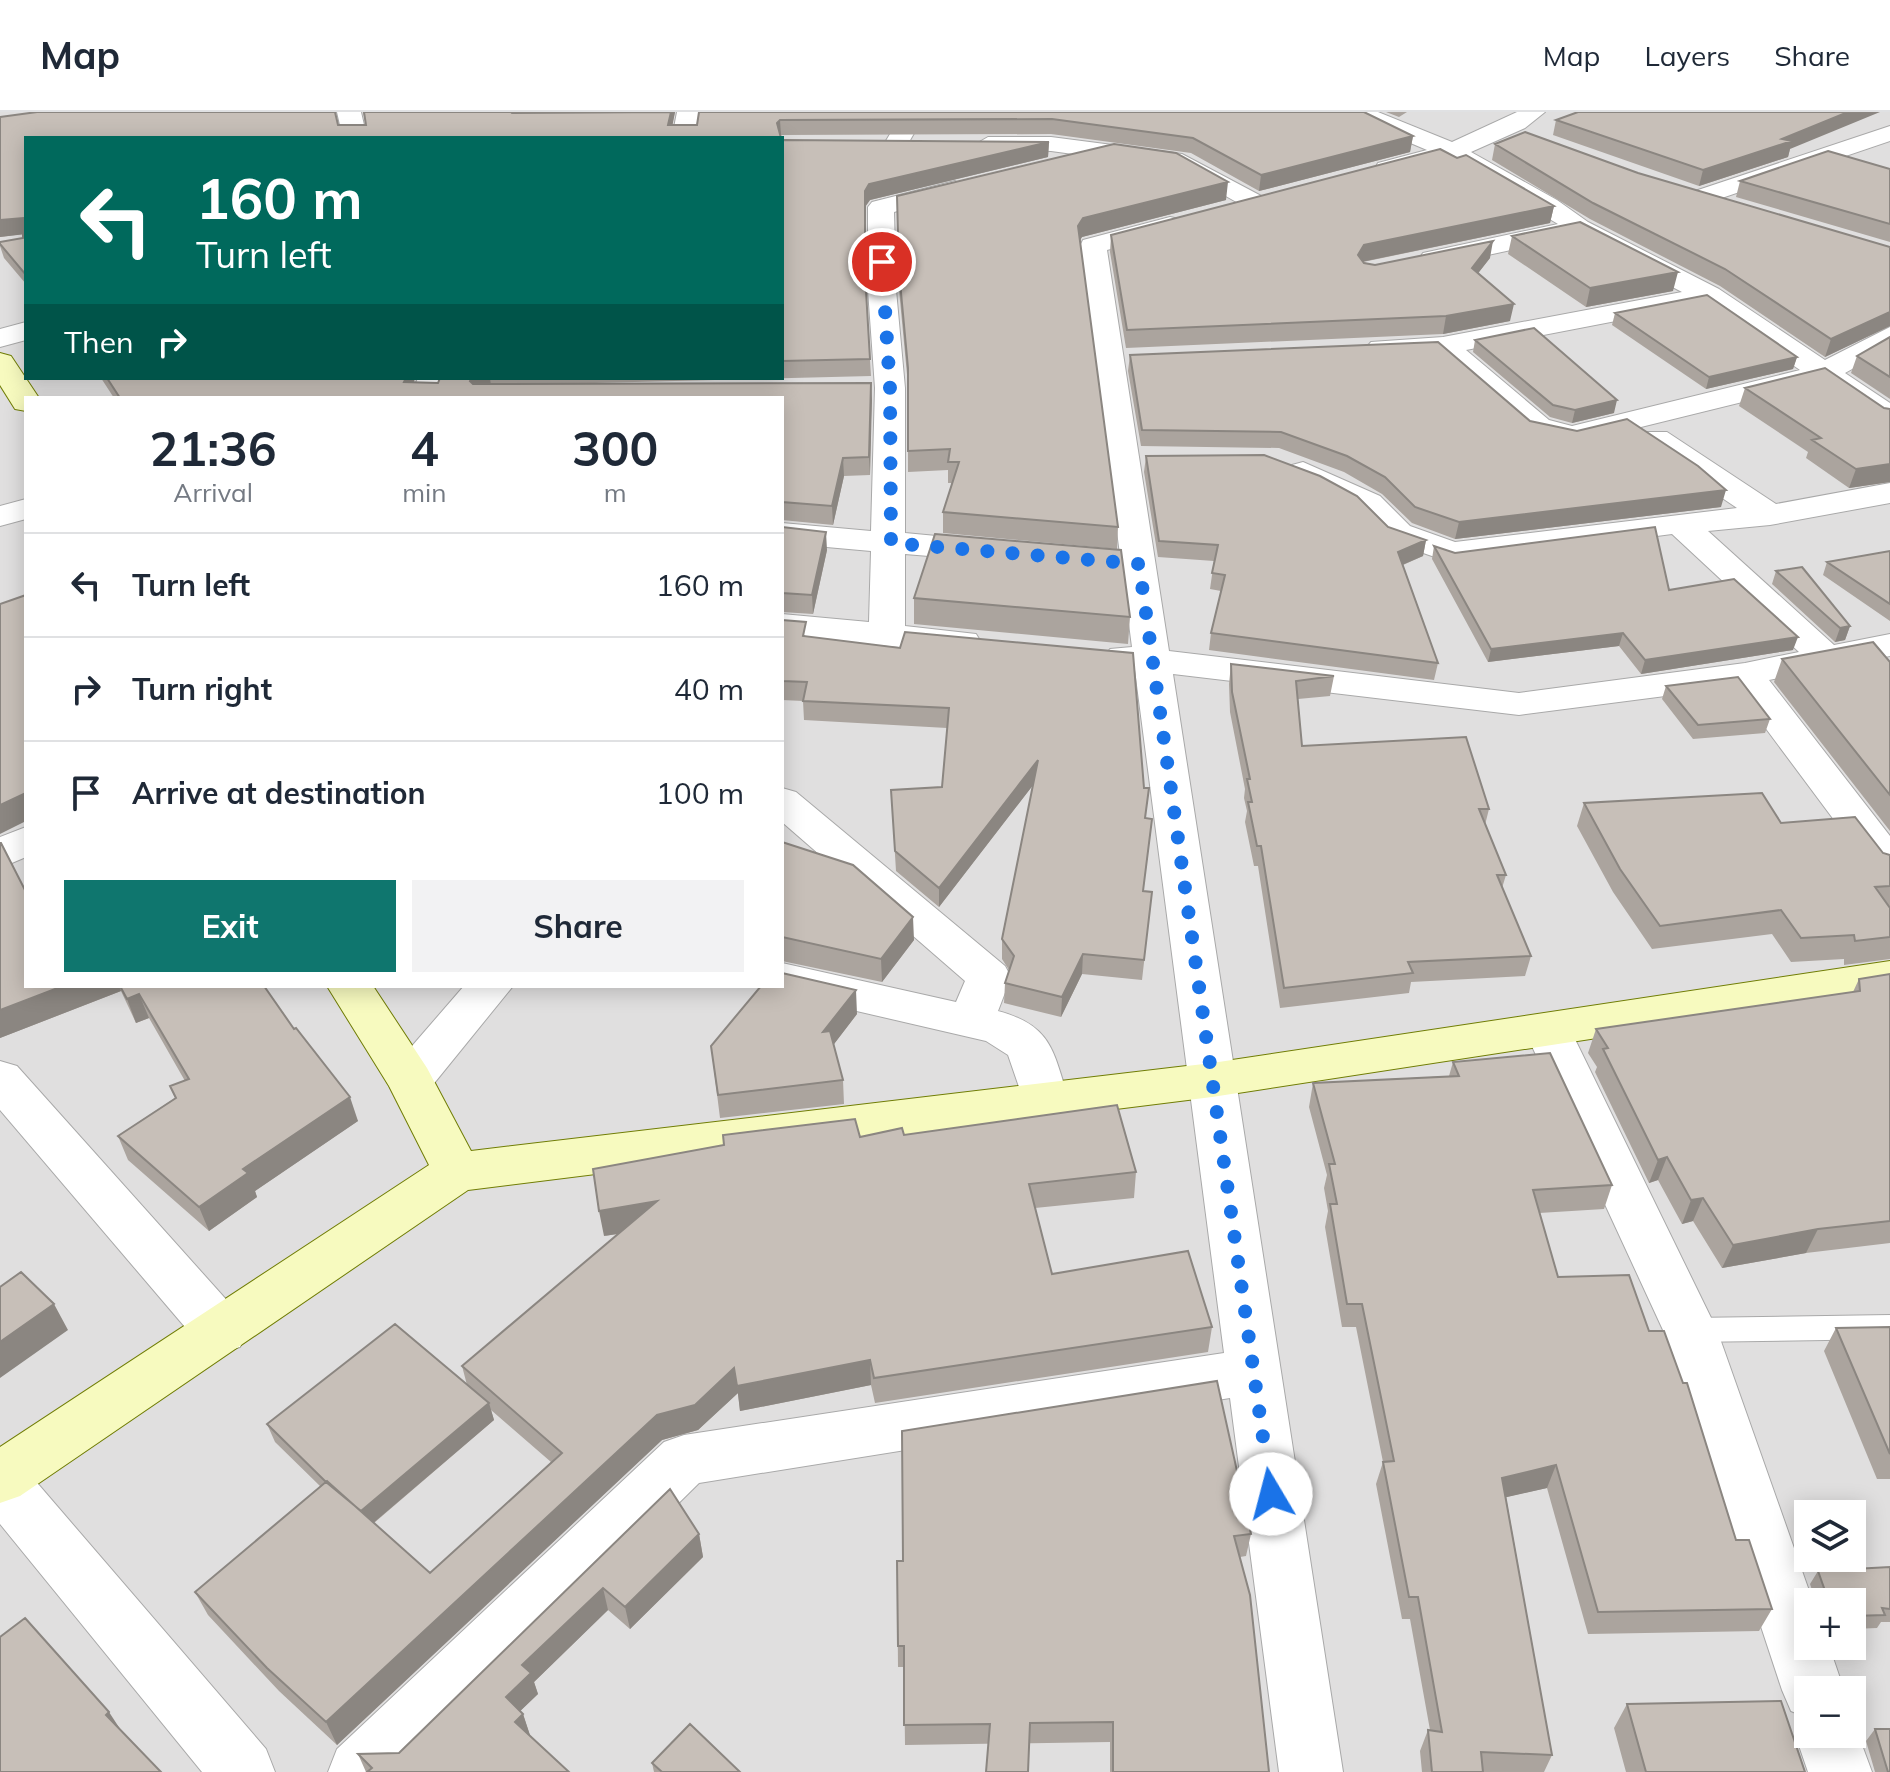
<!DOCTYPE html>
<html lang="en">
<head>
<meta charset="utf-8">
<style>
  body { margin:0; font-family:Mulish,sans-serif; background:#f2f2f3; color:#1f2937; height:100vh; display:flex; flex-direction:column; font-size:30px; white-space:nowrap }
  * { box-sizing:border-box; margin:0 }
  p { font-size:26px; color:#747a83 }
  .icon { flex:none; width:44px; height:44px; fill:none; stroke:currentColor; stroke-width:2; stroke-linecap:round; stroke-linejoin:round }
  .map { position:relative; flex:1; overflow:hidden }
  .drawer { position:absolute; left:24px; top:284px; width:760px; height:592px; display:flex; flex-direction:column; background:#fff; border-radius:0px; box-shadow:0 4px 20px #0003 }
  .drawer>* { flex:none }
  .banner { position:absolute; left:24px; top:24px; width:760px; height:244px; border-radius:0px; box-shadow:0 4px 20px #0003; background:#00695c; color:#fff; overflow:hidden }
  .tools { position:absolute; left:1794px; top:1388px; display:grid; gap:16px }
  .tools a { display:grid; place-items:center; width:72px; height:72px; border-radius:0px; background:#fff; box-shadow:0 4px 20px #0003; font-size:40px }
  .pin { position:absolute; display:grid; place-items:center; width:68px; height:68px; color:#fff; margin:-34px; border:4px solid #fff; border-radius:50%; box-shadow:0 2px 8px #0007 }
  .me { position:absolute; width:88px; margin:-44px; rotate:352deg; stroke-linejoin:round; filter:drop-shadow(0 0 6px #0008) }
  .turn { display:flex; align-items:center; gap:28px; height:168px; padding:0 40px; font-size:36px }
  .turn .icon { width:104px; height:104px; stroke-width:2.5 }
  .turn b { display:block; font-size:56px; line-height:68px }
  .then { display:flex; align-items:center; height:76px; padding:0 40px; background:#0003; gap:16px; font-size:30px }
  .eta { display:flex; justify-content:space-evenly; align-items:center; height:136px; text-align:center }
  .eta b { font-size:48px; font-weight:700; line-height:56px }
  .primary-button { display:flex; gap:16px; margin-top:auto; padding:16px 40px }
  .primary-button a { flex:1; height:92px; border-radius:0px; background:#0f766e; color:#fff; font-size:32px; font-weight:700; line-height:92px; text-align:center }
  .primary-button a+a { background:#f2f2f3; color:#1f2937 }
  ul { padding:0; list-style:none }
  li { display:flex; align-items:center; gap:24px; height:104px; padding:0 40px; border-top:2px solid #e0e1e3 }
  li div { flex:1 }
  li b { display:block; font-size:30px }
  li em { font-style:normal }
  header { display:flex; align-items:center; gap:48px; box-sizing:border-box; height:112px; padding:0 40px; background:#fff; border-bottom:2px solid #e0e1e3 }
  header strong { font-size:38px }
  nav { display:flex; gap:44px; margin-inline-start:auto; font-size:28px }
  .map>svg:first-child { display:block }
  .residential { fill:#e0dfdf; fill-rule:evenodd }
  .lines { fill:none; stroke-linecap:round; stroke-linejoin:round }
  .lane-casing { stroke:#a9a9a9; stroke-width:2 }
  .street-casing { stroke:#a9a9a9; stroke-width:2 }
  .secondary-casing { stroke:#707d05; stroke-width:2 }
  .lane { fill:#fff; fill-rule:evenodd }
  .street { fill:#fff; fill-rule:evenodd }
  .secondary { fill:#f7fabf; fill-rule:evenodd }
  .wall { fill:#aba49e; fill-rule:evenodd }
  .shaded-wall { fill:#8b8681 }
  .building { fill:#c7bfb8; stroke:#8b8681; stroke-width:2 }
  .route { stroke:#1a73e8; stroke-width:14; stroke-dasharray:0 25.2 }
</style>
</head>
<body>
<header>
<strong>Map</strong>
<nav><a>Map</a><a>Layers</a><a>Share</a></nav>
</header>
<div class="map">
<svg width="1890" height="1660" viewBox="0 0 1890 1660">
  <rect width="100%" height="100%" fill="#f2efe9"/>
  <path class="residential" d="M0,0h1890v1660h-1890zM26,26h756v240h-756zM26,286h756v588h-756zM1808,1402h44v44h-44zM1808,1490h44v44h-44zM1808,1578h44v44h-44z"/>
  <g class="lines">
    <g class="lane-casing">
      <path id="lane" d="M1890,1203v24l-200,3 -10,-3 -5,-9 5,-9 10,-3z"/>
    </g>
    <g class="street-casing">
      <path id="street" d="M337,0h24l6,26h-24z
        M677,0h24l-5,26h-24z
        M910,0h28l-21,16 -12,21h-18l-3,-5 15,-25z
        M1345,0h33l74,30 65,-30h28l-20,16 -54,24 86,48 31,22 131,67 106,71 65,-33v21l-45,25 45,30v23l-11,-2 -59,-41 -248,61 -45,-10 -91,-79 -65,-1 -5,-6 5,-6 72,-5 239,-45 -107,-56 -142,31 -10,-2 -4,-6 4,-6 135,-29 -110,-65 -61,16 -9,-2 -3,-5 3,-5 49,-13 -78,-33zM1704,192l96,66 -228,56 -23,-6 -83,-70z
        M1890,14v15l-180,61h-18l-4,-5 4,-5z
        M988,25h63l131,17 83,44 4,5 -4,5h-18l-71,-40 -125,-17 -72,-2 -3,-5z
        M955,69l13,8 -4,5 -70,18 2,78 9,98v145l84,8 12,3 5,7 -5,7 -12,3 -84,-7v72l71,8 5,8 -5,8 -13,3 -181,-17v-22l87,8 2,-71 -89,-8v-20l89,8 4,-143 -7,-98v-83l4,-5z
        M1170,105l9,2 4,6 -4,6 -72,19 62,401 350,42 226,-30 54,-11 -127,-118 -220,29 -66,-23 -30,-30 -64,-31 -5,-7 5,-7 11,-3 77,34 30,30 45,16 282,-34 -92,-62 -5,-7 5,-7h22l109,72 114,-21v20l-120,22 -62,6 126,114 56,-11v22l-121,24 121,156v43l-15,-4 -140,-188 -216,28 -346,-41 170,1098h-64l-49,-374 -531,85 -293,289h-78l9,-23 327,-307 20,-7 540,-82 -89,-683 -25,-5 -5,-8 5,-8 22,-2 -52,-401 3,-6z
        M26,210v18l-26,7v-18z
        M418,266h30l-8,20h-30z
        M26,387v20l-26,7v-20z
        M782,676l14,4 209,174 6,11 -13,34c55,15 55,41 71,89l-7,13 -17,5 -17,-5 -20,-58 -22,-14 -220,-51 -2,-4h18v-23l174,39 9,-21 -183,-159z
        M26,715v30l-26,11v-31z
        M464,874h49l-86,106 -17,5 -17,-5 -7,-12 7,-12z
        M1547,901l16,4 7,12 147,301 96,272h-5v44h21l15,44h-36v44h44v-16l20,54h-64l-13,-38 8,-18 -12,-5 -9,-21 -119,-360 -139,-301 7,-12z
        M0,949l17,5 223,249 8,16 -8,16 -19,6 -19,-6 -202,-237z
        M0,1344l20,7 246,286 9,23h-73l-202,-248z"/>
    </g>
    <g class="secondary-casing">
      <path id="secondary" d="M0,241l11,3 28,42h-13v13l-11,-2 -15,-24z
        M1890,849v32l-678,104 -744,93 -448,306 -20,7v-56l429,-282 -40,-79 -62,-100h46l54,82 44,83 741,-88z"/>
    </g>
    <use href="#lane" class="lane"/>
    <use href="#street" class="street"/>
    <use href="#secondary" class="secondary"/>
  </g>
  <path class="wall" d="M37,0h298l3,13h28l-3,-13h148l1,1 163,-1 -3,13h25l2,-13h665l49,24 -3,16 -151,39 -68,-38 -140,-19 -270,1v3h-755v146l-22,-26 -4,-12v-4l23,-4v-4l-23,3v-120z
    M1386,0h21l-8,5z
    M1556,8l234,29 -2,8 -89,29 -146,-51z
    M782,28l267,2 -1,15 -178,43 -5,7v74l6,95 -276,7h276l-1,92 -26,1 -11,49 -51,-5v-122h-668l-13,-20h314l-1,4 24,1 2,-5h342z
    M1495,32l143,29 252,74v79l-65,31 -105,-71 -130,-67 -98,-59z
    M1890,57v73l-154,-45 4,-16z
    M897,84l329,4 -144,37 -2,3 38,287 -1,22 -174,-16v-21l9,-29h-4v-13l-40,2v-87l-9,-95z
    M1554,94l-4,17 -187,39 12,3 115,-7 -12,15 32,48 -67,13 -317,14 -16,-96 1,-17z
    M1512,124l161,55 -87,16 -78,-53z
    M1615,201l182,44 -4,12 -87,20 -94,-64z
    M1890,225v62l-39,-26 6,-17z
    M1475,228l139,73 -42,10 -22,-6 -77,-65z
    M1130,243l400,66 191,86 -266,32 -43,-16 -30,-29 -38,-22 -65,-24 -138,-2 -13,-75z
    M1745,276l145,21v73l-41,6 -43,-30 2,-6 -69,-46z
    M1146,344l242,71 38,13 -3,16 -20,9 35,98 -4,17 -225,-30 2,-17 10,-42 -11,-2 4,-28 -56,-4 -14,-85z
    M782,415l45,23 -14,64 -31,-2z
    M1434,434l21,7 214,37 124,60 -152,24 -22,-28 -131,16 -56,-103z
    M1890,439v70l-67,-46 4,-13z
    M1776,459l74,55 -5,14 -10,2 -63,-58z
    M914,486l216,19 -2,27 -214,-20z
    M782,508l25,17 93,11 246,170 -3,73 9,1 -10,88 -60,-6 -21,43 -57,-14 1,-20 4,-13 -7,-11v-20l31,-154 -94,122 -43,-36 -5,-81 51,-3 5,-59 -143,-8 -1,-19 -21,-1z
    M1782,547l108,3v169l-116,-149z
    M1231,552l103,12 -4,20 -32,3 4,47 187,63 -4,16 21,50 -4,13 29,68 -6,20 -114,6 -2,11 -129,15 -22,-142h-4l-9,-44 2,-11 -3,-13 1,-9 -15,-77 -1,-28z
    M1666,574l104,33 -5,14 -72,6 -31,-40z
    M1584,691l197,20 109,32v104l-46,6v-6l-53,3 -19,-28 -120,15 -39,-57 -36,-66z
    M782,730l132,98 -32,42 -100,-21z
    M0,731l26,143h238l94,135 -103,70 2,6 -48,34 -81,-71 -10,-24 57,-38 -5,-12 15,-5 -36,-63 -13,5 -15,-32 -121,47z
    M1890,862v269l-84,10 -84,15 -29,-47 -11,3 -24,-44 -9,3 -54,-111 2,-5 -9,-14 8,-24 257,-37 6,-13z
    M857,902l-24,31 10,35 1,24 -124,14 -9,-72z
    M1453,950l159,123 -8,24 -65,4 19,64 91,54 87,209 36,69 -13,22 -171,3 -41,-146 -41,9 46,258 -8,17h-122l-2,-21 8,-21h2l-20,-111h-8l-26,-135 7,-22 -27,-135h-14l-17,-100 3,-16 -4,-23 3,-13 -18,-68 4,-24 136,-7z
    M904,1023l232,37 -2,26 -99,10 17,66 160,53 -4,25 -333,51 -4,-18 -131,26 -2,-18 -40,37 -36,10 -325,305 -58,-54 -71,-76 -13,-23 126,-105 -46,-45 -8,-18 200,-39 -5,-19 156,-132 -14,2 256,-99zM491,1298l60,52 -121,111 -56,-50 120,-103z
    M1890,1215v152h-13l-53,-128 12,-23z
    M670,1377l29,45 4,23 -73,72 -22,-19 -74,72 4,12 -18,17 3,3 7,22 39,36h-203l-8,-18 41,-1z
    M1251,1422l-5,22 -6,1 29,215h-159v-30l-205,3 -1,-78h-6l-1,-106z
    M1890,1455v55h-9l-4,6 -25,1v-27h-39l2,-3 -5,-15 8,-13z
    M1627,1592l178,68h-179l-12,-44z
    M1875,1617l15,43h-15l-9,-31z
    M652,1651l88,9h-86z"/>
  <path class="shaded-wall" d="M671,0h4l-5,26 -2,-13z
    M1848,0h32l-90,37 -2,8 -89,29 4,-16z
    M780,8l1,15 -3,3 -1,-15z
    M1413,24l-3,16 -151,39 2,-16z
    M1049,30l-1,15 -178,43 -5,7v-16l4,-7z
    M1228,70l-2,18 -144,37 -5,8 1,-19 5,-8z
    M1554,94l-4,17 -189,39 -3,-7 6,-10z
    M23,106l3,16 -26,3v-17z
    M1493,129l-3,17 -21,27 3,-17z
    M1678,160l-5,19 -87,16 4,-19z
    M1514,192l-4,17 -67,13 3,-18z
    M1890,200v14l-65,31 6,-18z
    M1797,245l-4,12 -87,20 3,-12z
    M406,266h9l-7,20 -4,-16z
    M472,266h18l1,8 -13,4 -8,-9z
    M871,271l1,17 -2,75 -1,-18z
    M1617,288l-3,13 -42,10 3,-13z
    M843,346l1,18 -11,49 -1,-19z
    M1890,352v18l-41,6 7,-19z
    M1726,378l-5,17 -266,32 4,-17z
    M826,420l1,18 -14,64 -1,-19z
    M1426,428l-3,16 -28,12 3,-16z
    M1850,514l-5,14 -10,2 5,-14z
    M1623,521l-4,13 -131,16 3,-13z
    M1798,525l-5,13 -152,24 4,-14z
    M1038,648l-1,20 -98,127v-19z
    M26,681v28l-26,13v-29z
    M913,805l1,23 -32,42 -1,-23z
    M1083,842l-1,20 -21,43 1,-20z
    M63,874h56l2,5 -121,47v-28z
    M856,878l1,24 -32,42 -2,-24z
    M139,882l10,24 -13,5 -9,-24z
    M350,985l8,24 -103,70 2,6 -48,34 -10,-24 44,-38z
    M1667,1045l-9,23 -9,3 9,-23z
    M1703,1086l-10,23 -11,3 9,-24z
    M657,1089l4,26 -57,9 -5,-25z
    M1818,1117l-12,24 -84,15 11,-23z
    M54,1192l14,26 -68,48v-36z
    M870,1248l1,25 -131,26 -3,-25z
    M734,1256l4,25 -40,37 -36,10 -325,305 -11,-23 331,-307z
    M489,1291l5,17 -129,110 -6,-17z
    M1556,1353l-9,23 -53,12 8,-22z
    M699,1422l4,23 -73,72 -5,-22z
    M603,1476l5,22 -74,72 4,12 -25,24 -7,-21 16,-32z
    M109,1600l15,23 -18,-20z
    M523,1602l7,21 -8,8 -7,-21z"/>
  <path class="building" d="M37,0h298l3,13h28l-2,-13h147l1,1 159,-1 -3,13h29l2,-13h665l49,24 -152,39 -68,-37 -141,-19 -272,1 -3,3 4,15h-755v137l-26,-31v-2l23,-4v-20l-23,2v-103z
    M1578,0h270l-66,27 10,2 -89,29 -147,-50z
    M1525,20l113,41 252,74v65l-59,27 -106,-70 -132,-66 -98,-59z
    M782,28l267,2 -180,42 -4,7v83l5,85 -88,2z
    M1114,32l62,9 52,29 -145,36 -5,8 40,301 -175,-15 16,-50h-11l2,-13 -42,2v-83l-9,-97 -2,-75z
    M1440,37l17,9 9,-3 88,51 -190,39 -6,10 6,8 11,2 118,-24 -21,27 42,36 -68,12 -319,14 -16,-95z
    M1828,39l62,18v55l-150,-43z
    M1580,110l98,50 -88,16 -78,-52z
    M1707,183l90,62 -88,20 -94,-64z
    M1534,216l83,72 -42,10 -22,-5 -78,-65z
    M1890,225v40l-33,-21z
    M1438,230l92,79 47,10 50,-12 71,47 28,24 -267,32 -44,-15 -30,-30 -38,-21 -66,-24 -139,-2 -12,-75z
    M1825,256l59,40 6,1v55l-34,5 -44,-29 9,-2 -76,-50z
    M107,266h299l-2,4 34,1 2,-5h32l-2,3 3,3 398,-1 -2,74 -26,1 -11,48 -50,-4v-104h-662z
    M1264,343l56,21 37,20 31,31 38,13 -28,12 40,111 -227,-30 14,-58 -13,-2 6,-28 -59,-4 -13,-85z
    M782,415l44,5 -14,63 -30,-2z
    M1655,415l14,63 65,-11 64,58 -153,23 -22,-27 -132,16 -57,-103 21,7z
    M935,422l186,16 9,67 -216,-19z
    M1890,439v53l-63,-42z
    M1802,455l48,59 -10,2 -64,-57z
    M26,483v198l-26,12v-201z
    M782,508l24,2 -3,14 97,12 5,-16 228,21 11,135h5l-4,30 7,1 -9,72 9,1 -8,68 -61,-6 -21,43 -57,-14 9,-27 -12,-17 36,-179 -99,128 -44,-37 -4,-61 51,-3 7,-79 -146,-7 4,-19 -25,-1z
    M1873,530l17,20v133l-108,-136z
    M1231,552l103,12 -38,5 6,65 164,-9 23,72h-10l27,66h-9l34,81 -123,6 5,11 -129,15 -23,-142h-4l-9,-44h4l-5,-23h3l-18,-87z
    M1738,565l32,42 -72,6 -32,-39z
    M1762,681l19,30 74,-6 28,36 7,2v31l-15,1 15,21v29l-35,4 -1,-6 -53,3 -20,-28 -121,16 -40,-57 -36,-66z
    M782,730l71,23 60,52 -32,42 -99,-22z
    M0,731h1l25,49v94h37l-63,24z
    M782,861l74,17 -33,42 7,-1 13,49 -125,15 -7,-49 50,-60h21z
    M1890,862v247l-72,8 -85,16 -30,-47 -12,2 -24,-43 -9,3 -55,-111 5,-1 -12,-19 264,-38 -1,-12z
    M120,874h144l30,43 2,-1 54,69 -107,72 5,4 -49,34 -81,-71 58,-38 -6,-12 19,-7 -50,-85 -12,5z
    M1550,941l62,132 -79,5 25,87 71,-2 20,56h15l19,52h4l49,157h13l23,69 -174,3 -42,-147 -54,13 50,277 -71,-3 2,20h-51l-4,-42 14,2 -24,-135h-9l-26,-135 11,-1 -32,-157h-15l-17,-100h7l-8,-40h6l-22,-81 146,-7 -6,-14z
    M1117,993l19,67 -107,12 23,90 136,-23 24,76 -338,51 -4,-18 -133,26 -3,-18 -39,37 -38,10 -331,307 -59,-54 -72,-76 132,-111 103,92 132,-120 -100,-87 195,-165 -58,10 -6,-42 131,-24 -1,-10 132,-16 5,18 42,-9 2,7z
    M21,1160l33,32 -54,38v-55z
    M395,1212l94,79 -128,108 -35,-29 -59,-58z
    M1890,1215v127l-54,-126z
    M1217,1269l34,153 -17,2 16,59 19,177h-156v-50l-83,1 -2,49h-42l4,-48 -86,1v-79h-6l-1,-85h6l-1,-130z
    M670,1377l29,45 -74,73 -22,-19 -81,77 9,8 -25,24 17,17 -8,8 54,50h-202l5,-4 -14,-14 41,-1z
    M1890,1455v42l-8,-1 3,7 -33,1v-14h-33v-10l5,-4 -6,-17z
    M25,1506l84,94 -3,3 55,57h-161v-135z
    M1781,1589l24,71h-159l-19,-68z
    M690,1612l50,48h-78l-10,-9z
    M1875,1617h15v43h-2z"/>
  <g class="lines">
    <path class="route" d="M882,150l8,126 1,155 248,21 132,930"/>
  </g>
</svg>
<div class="tools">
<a><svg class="icon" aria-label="layers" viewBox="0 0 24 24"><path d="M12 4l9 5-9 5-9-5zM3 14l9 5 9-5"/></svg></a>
<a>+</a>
<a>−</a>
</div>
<div class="pin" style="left:882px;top:150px;background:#d93025"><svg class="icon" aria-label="arrive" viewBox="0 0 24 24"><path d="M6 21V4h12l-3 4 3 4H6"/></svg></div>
<svg class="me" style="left:1271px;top:1382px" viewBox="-20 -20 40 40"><circle r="19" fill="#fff"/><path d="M0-13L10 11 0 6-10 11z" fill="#1a73e8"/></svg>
<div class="banner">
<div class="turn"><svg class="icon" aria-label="left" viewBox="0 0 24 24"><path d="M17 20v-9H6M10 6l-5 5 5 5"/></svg><div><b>160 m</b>Turn left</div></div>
<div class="then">Then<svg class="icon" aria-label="right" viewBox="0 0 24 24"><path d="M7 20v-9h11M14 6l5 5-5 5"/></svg></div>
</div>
<section class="drawer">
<div class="eta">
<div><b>21:36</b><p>Arrival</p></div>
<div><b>4</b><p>min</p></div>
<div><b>300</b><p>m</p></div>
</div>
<ul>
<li><svg class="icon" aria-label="left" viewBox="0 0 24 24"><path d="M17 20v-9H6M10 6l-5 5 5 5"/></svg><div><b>Turn left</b></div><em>160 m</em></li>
<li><svg class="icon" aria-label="right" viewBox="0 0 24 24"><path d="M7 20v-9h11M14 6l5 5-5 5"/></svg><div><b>Turn right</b></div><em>40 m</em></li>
<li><svg class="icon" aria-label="arrive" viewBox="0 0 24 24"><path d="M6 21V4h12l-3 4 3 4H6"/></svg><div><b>Arrive at destination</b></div><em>100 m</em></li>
</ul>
<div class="primary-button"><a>Exit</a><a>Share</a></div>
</section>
</div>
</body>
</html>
